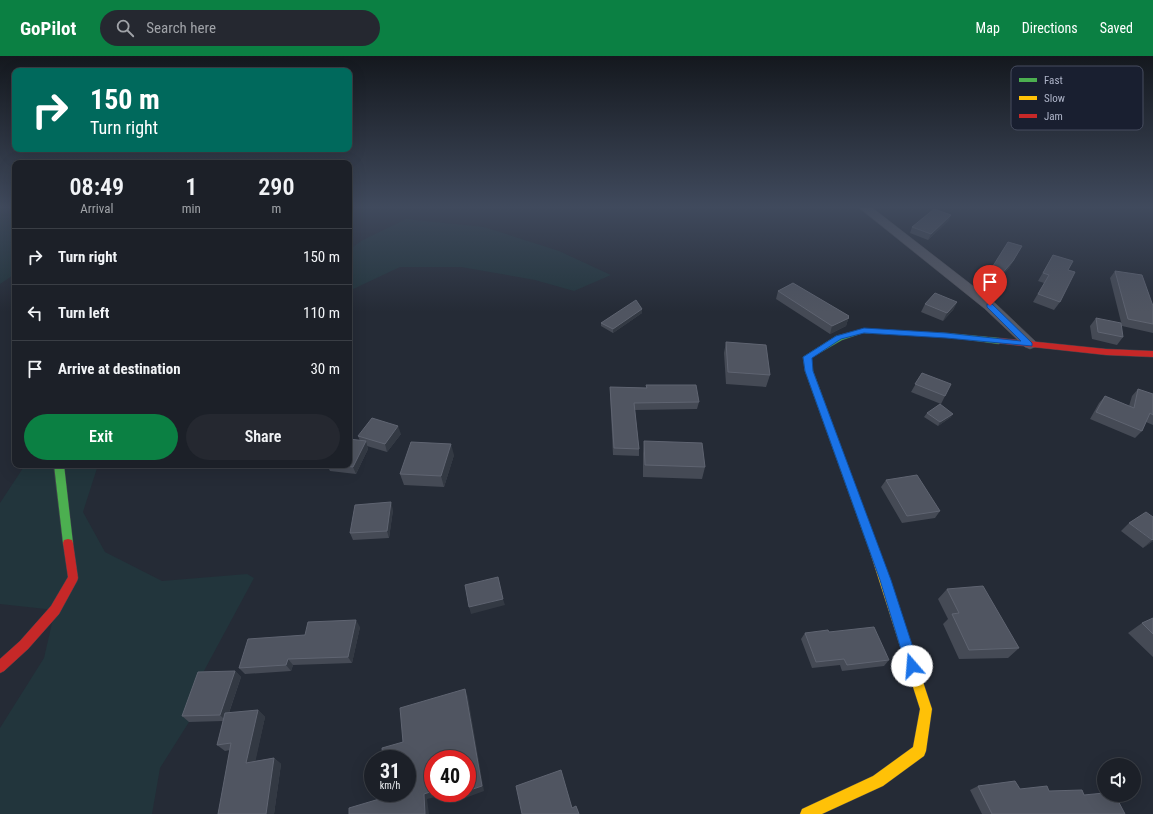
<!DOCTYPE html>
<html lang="en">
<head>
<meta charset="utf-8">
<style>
  body { margin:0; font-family:"Roboto Condensed",sans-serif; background:#252830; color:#f1f3f6; height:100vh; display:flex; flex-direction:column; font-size:15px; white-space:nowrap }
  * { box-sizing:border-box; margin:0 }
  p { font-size:13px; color:#a0a3a8 }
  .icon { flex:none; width:22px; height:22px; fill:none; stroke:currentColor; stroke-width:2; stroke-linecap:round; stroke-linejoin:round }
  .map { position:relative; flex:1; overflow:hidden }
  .details { position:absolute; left:12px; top:104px; width:340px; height:308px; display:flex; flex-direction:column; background:#1c2028; border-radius:8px; box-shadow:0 4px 16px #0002,0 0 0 1px #3a3e45 }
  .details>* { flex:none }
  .hud { position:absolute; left:12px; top:12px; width:340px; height:84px; border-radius:8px; box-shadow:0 4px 16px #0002,0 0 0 1px #3a3e45; background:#00695c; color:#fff; overflow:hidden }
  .tools { position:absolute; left:1097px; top:702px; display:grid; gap:8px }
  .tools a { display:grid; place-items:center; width:44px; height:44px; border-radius:50%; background:#1c2028; box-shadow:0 4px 16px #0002,0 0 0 1px #3a3e45; font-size:20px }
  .speed { position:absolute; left:364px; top:694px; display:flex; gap:8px; font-size:20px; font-weight:700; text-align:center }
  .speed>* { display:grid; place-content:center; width:52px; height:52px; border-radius:50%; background:#1c2028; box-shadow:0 4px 16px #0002,0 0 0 1px #3a3e45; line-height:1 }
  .speed small { font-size:10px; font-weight:400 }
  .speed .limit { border:6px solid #d22; background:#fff; color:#111 }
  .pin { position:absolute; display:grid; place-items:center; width:34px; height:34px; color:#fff; margin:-41px -17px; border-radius:50% 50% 50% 0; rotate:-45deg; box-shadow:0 0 4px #0007 }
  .pin .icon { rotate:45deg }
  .me { position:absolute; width:44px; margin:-22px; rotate:342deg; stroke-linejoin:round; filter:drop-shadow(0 0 3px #0008) }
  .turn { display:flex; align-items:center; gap:14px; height:84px; padding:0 12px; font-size:18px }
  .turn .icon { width:52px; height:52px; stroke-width:2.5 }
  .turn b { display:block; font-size:28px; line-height:34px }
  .eta { display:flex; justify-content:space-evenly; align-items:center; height:68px; text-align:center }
  .eta b { font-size:24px; font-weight:600; line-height:28px }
  .button { display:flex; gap:8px; margin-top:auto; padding:8px 12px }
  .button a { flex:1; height:46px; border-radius:24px; background:#0b8043; color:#fff; font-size:16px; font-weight:600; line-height:46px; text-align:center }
  .button a+a { background:#252830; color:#f1f3f6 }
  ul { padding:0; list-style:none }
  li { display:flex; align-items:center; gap:12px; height:56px; padding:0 12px; border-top:1px solid #3a3e45 }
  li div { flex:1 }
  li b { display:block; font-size:15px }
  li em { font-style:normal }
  header { display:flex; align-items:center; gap:24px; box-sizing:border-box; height:56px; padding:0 20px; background:#0b8043; color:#fff }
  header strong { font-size:19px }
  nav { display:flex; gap:22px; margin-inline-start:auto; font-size:14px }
  .search { width:280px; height:36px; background:#252830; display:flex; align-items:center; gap:10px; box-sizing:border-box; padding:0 14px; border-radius:22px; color:#a0a3a8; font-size:15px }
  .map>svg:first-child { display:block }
  .green { fill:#22353c }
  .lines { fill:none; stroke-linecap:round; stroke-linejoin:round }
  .street-casing { stroke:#42454e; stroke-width:1 }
  .fast-casing { stroke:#42454e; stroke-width:1 }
  .slow-casing { stroke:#42454e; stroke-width:1 }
  .jam-casing { stroke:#42454e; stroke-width:1 }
  .street { fill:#565964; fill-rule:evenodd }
  .fast { fill:#4caf50; fill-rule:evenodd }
  .slow { fill:#ffc107; fill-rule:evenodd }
  .jam { fill:#c62828; fill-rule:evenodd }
  .wall { fill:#454a55 }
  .shaded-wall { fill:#333943 }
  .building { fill:#505561; stroke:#5f6471 }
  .route { fill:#1a73e8; stroke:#114b97 }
  .key { fill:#191f30; stroke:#464c5e; stroke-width:1 }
  .key-label { font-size:11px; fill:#aeb4c8 }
</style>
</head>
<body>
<header>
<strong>GoPilot</strong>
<div class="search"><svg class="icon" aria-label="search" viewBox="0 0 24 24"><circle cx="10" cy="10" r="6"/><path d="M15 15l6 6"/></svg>Search here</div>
<nav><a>Map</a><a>Directions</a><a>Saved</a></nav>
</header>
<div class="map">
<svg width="1153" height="758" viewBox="0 0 1153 758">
  <rect width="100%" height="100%" fill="#252b36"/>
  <path class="green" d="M0,150h15v68l-15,10z
    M406,163l78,8 75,24 52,24 -37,16 -39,-11 -74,-13h-61l-51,24v-41l12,-9z
    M25,409h73l-15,47 22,40 57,29 85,-7 7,4 -63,117 -2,27 -29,46 -8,46h-152v-86l44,-70 11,-48 -55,-6v-101z"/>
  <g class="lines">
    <g class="street-casing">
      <path id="street" d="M857,150h13l125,97 40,38 2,3 -2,3 -5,2 -5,-2 -40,-38z"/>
    </g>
    <g class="fast-casing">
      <path id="fast" d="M863,273l83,4 53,5 4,3 -4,3 -53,-7 -83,-4 -21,7 -31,18 2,13 68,184 -1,3 -4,2 -4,-2 -1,-3 -66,-184 -2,-14 33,-21z
        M54,409h10l9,78 -1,3 -4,1 -4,-1 -1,-3z"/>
    </g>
    <g class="slow-casing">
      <path id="slow" d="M876,494l4,2 1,3 51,154 -6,42 -2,5 -41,30 -61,28h-22l2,-5 71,-33 40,-29 7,-38 -49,-154 1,-3z"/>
    </g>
    <g class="jam-casing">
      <path id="jam" d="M999,282l107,11 47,2v6l-47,-2 -110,-12 -1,-2 1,-2z
        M68,483l4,1 1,3 5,35 -1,3 -18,33 -31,35 -24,22 -4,2v-14l20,-18 31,-35 17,-29 -5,-34 1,-3z"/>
    </g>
    <use href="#street" class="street"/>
    <use href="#fast" class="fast"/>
    <use href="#slow" class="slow"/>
    <use href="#jam" class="jam"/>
  </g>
  <path class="wall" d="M951,159l-3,6 -20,19 -18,-7 2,-6z
    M1022,190l-13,22 -23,26 -7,-5 4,-7z
    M1053,199l15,15 -8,32 -6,8 -21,-8 11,-19 -6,-2z
    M1115,215l38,35v27l-31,-7 -12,-48z
    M778,235l71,25 -3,10 -16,8 -54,-35z
    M957,246l-4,8 -10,11 -22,-9 4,-8z
    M642,253v4l-29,20 -12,-7v-3z
    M1096,262l27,19 -6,8 -25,-6 -2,-13z
    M726,286l44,33 -4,12 -40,-3 -2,-31z
    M922,317l23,23 -4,8 -30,-12z
    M646,329l53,17 -2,7 -62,1 4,39v7l-26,-1 -3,-61v-7l36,1z
    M1138,333l15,5v31l-7,-3 -4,9 -7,7 -45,-19 9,-16 6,-7 24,10 3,-10z
    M927,357l24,4 -13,9 -14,-9z
    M401,378l-14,18 -20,-6 1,3 -12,25 -26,-3 -3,-6h22l11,-24 -2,-5z
    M644,385l61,26 -3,12 -59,-2v-24z
    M454,399l-10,32 -40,-2 -4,-11z
    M886,424l54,31 -5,7 -33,5 -21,-36z
    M393,454l-4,28 -36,2 -3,-7z
    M1129,467l24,18 -10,7 -22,-17z
    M947,533l72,59 -11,10 -49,1 -16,-35 5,-5 -10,-20z
    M1153,562v39l-25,-24 14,-10z
    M360,571l-8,36 -59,2 -2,6 -46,3 -6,-6 66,-33z
    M829,576l60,28 -5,6 -42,5 -2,-6 -28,3 -11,-29 4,-6z
    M235,615l6,6 -12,36 29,-3 7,7 -10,44 19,-3 7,6 -7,50h-56l12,-64 -5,1 -8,-6 6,-24 -34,1 -7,-6z
    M978,730l42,3 64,6 41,19h-143l-12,-24z"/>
  <path class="shaded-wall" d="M951,159l-3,6 -20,19 3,-6z
    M1013,205l-4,7 -23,26 4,-7z
    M957,246l-4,8 -10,11 4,-8z
    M642,253v4l-29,20v-4z
    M849,260l-3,10 -16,8 2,-8z
    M953,358l-2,3 -13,9 2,-4z
    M398,370l3,8 -14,18 -2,-8z
    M366,385l2,8 -12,25 -3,-7z
    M451,388l3,11 -10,32 -3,-11z
    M391,446l2,8 -4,28 -2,-7z
    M1153,483v2l-10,7 9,-8z
    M503,543l2,6 -34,9 -2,-7z
    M356,564l4,7 -8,36 -4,-6z
    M288,603l5,6 -2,6 -5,-6z
    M235,615l6,6 -15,44 -6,-6z
    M465,633l3,8 16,94 -27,10 -3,-6 7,-2h6z
    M258,654l7,7 -11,51 -8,-5z
    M274,702l7,6 -7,50h-8z
    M433,735v2h19l-25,6 2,15h-4l-1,-20z"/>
  <path class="building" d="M934,153l17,6 -20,19 -19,-7z
    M1008,186l14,4 -9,15 -23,26 -7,-5z
    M1053,199l20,6 -5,9 7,2 -15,30 -22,-8 11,-19 -6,-2z
    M1115,215l27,4 11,31v18l-25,-5z
    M793,227l56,33 -1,1 1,1 -17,8 -54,-35z
    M935,237l22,9 -10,11 -22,-9z
    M636,244l6,9 -29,20 -12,-6z
    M1096,262l25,5 2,14 -25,-5z
    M726,286l40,3 4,30 -42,-3z
    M922,317l29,11 -6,12 -30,-12z
    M646,329h50l3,17 -65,1 5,46 -25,-1 -4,-61 37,1z
    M1138,333l15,5v21l-3,-2 -8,18 -46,-19 9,-16 29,12z
    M940,348l13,10 -13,8 -13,-9z
    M372,362l26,8 -13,18 -27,-8z
    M349,383l17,2 -13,26 -16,-2h12z
    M644,385l58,2 3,24 -60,-2z
    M411,386l40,2 -10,32 -41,-2z
    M917,419l23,36 -33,5 -21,-36z
    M391,446l-4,29 -37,2 5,-28z
    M1146,456l7,5v22l-1,1 -23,-17z
    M498,521l5,22 -34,8 -4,-22z
    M983,530l36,62 -50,2 -17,-36 7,-1 -12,-24z
    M1153,562v16l-11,-11z
    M356,564l-8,37 -60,2 -2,6 -47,3 9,-29 57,-4 3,-13z
    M874,571l15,33 -42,5 -3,-6 -28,3 -11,-29 23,-3 1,2z
    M235,615l-15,44 -38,1 16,-44z
    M465,633l17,97 -15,5v-32h-34v32l-9,3 1,20h-76v-6l37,-11v-4h21v-34h-24l-1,-11 21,-6 -3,-34z
    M258,654l-12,53 28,-5 -8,56h-48l13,-71 -14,2 8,-32z
    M561,714l11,38 4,-2 3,8h-57l-6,-28z
    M1015,725l5,8 27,-3 2,5 33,-1 2,5 20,-2v2h11l10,19h-133l-14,-28z
    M454,737h7l-7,2z"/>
  <linearGradient id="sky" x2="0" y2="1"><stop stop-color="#14181e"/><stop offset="0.59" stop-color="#404a5d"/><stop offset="1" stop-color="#404a5d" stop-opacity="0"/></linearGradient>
  <rect width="1153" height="256" fill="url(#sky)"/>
  <path class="route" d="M987,248h5l40,39v3l-86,-8 -82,-5 -23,6 -29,19 1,13 78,209 28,86 -2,4 -5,2 -4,-2 -2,-4 -26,-86 -75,-209 -2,-14 33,-21 28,-8 82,5 75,8 -34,-34z"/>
  <rect x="1011" y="10" width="132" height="64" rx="6" class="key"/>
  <rect x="1019" y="22" width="18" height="4" fill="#4caf50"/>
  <rect x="1019" y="40" width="18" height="4" fill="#ffc107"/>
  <rect x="1019" y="58" width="18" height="4" fill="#c62828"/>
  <g class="key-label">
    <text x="1044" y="28">Fast</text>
    <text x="1044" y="46">Slow</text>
    <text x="1044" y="64">Jam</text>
  </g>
</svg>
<div class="tools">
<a><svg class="icon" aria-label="sound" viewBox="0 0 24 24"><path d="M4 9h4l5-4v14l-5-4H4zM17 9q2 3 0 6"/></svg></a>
</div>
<div class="speed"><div>31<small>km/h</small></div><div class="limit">40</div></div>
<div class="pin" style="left:990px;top:250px;background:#d93025"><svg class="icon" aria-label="arrive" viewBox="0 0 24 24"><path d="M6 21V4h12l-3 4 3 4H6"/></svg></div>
<svg class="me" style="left:912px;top:610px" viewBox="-20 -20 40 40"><circle r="19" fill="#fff"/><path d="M0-13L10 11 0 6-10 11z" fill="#1a73e8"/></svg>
<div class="hud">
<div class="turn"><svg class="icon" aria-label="right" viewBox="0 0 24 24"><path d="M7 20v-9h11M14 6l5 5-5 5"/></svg><div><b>150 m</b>Turn right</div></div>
</div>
<section class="details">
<div class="eta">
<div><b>08:49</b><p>Arrival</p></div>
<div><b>1</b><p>min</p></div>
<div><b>290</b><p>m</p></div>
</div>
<ul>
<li><svg class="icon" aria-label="right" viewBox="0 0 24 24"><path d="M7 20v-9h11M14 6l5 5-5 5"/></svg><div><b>Turn right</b></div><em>150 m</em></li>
<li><svg class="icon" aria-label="left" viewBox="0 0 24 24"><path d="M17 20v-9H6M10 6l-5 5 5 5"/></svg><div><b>Turn left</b></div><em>110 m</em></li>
<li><svg class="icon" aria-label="arrive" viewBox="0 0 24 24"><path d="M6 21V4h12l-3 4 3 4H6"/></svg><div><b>Arrive at destination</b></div><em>30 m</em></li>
</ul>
<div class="button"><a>Exit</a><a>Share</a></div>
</section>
</div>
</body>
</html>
